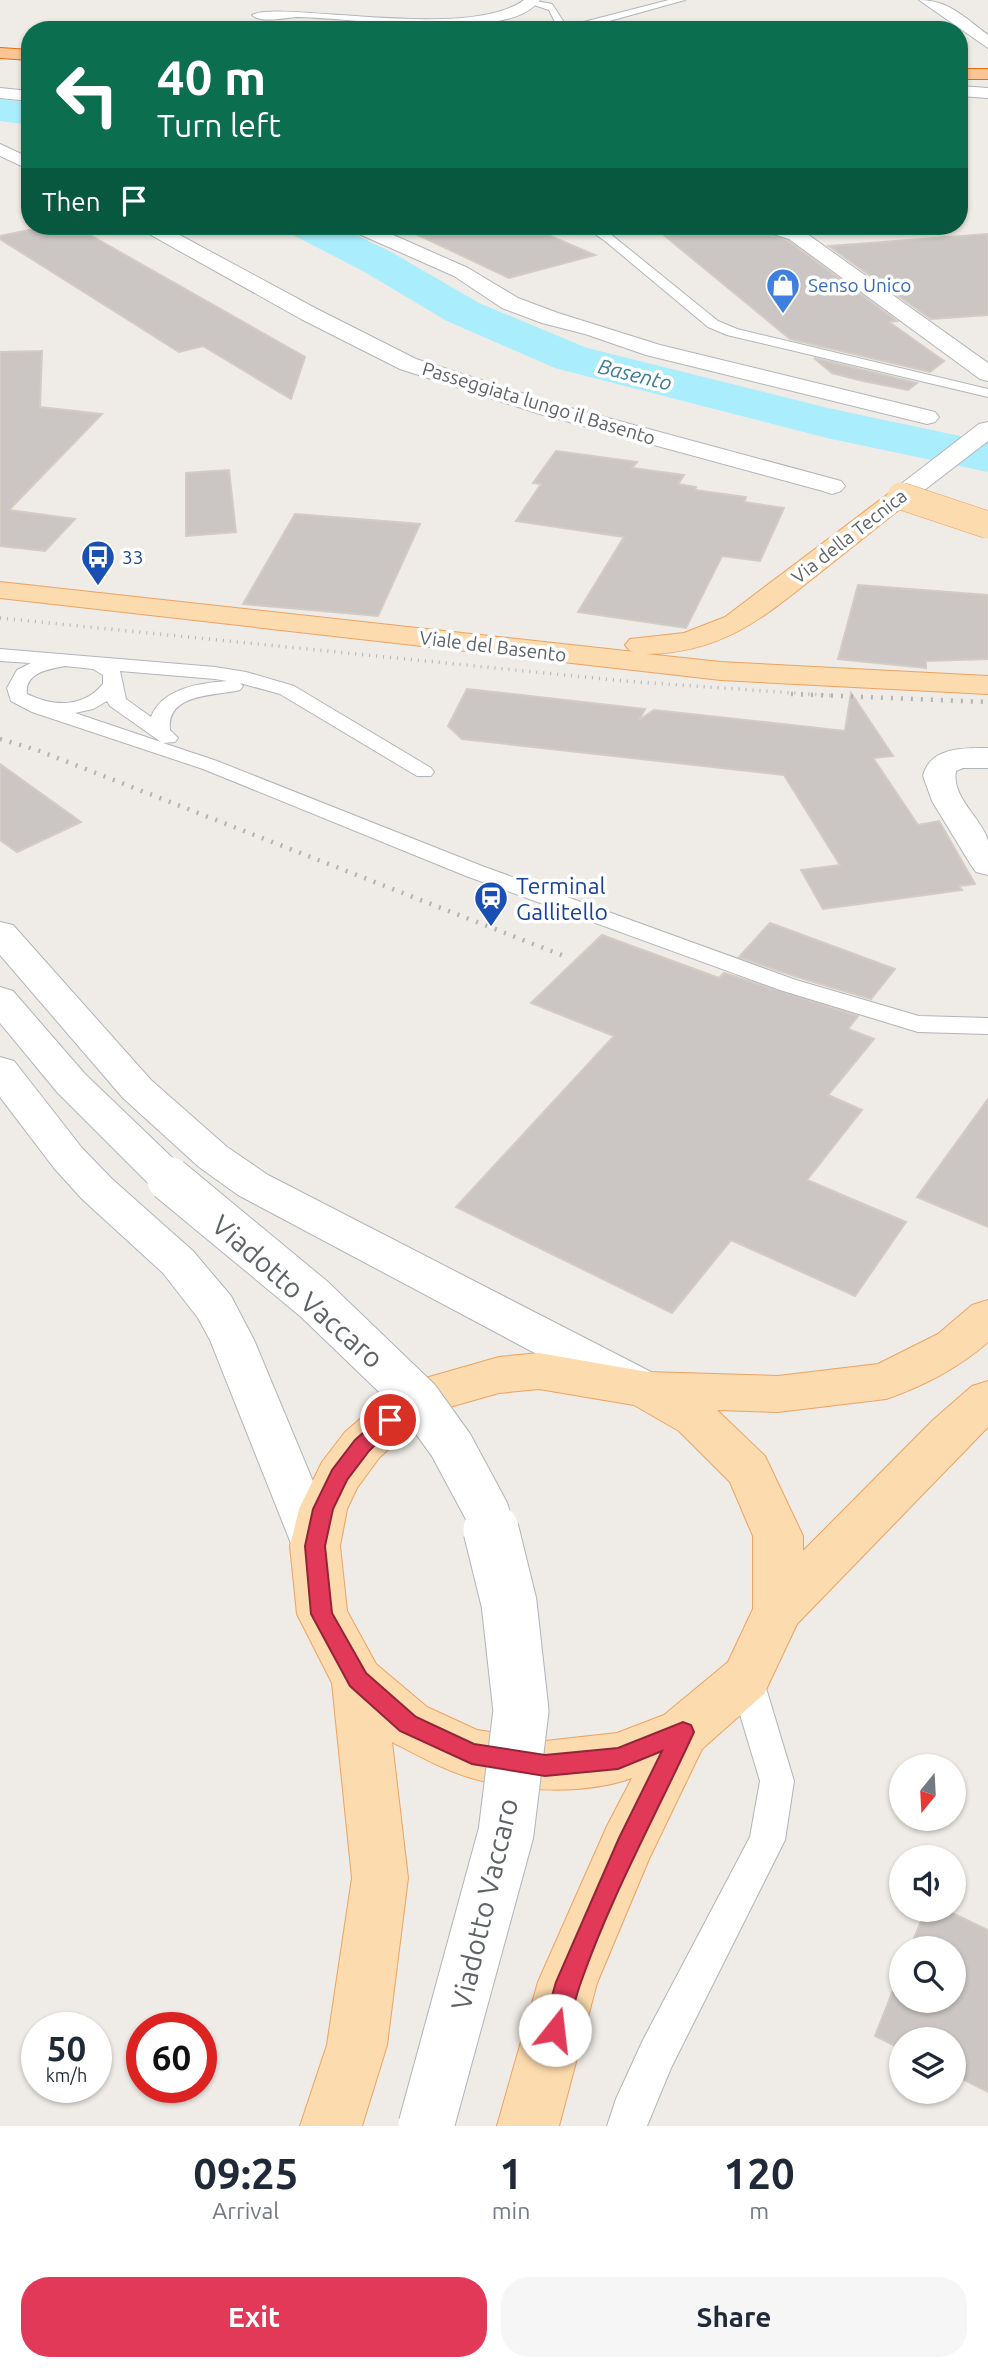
<!DOCTYPE html>
<html lang="en">
<head>
<meta charset="utf-8">
<style>
  body { margin:0; font-family:Ubuntu,sans-serif; background:#f6f6f7; color:#1f2937; height:100vh; display:flex; flex-direction:column; font-size:26px; white-space:nowrap }
  * { box-sizing:border-box; margin:0 }
  p { font-size:23px; color:#747a83 }
  .icon { flex:none; width:38px; height:38px; fill:none; stroke:currentColor; stroke-width:2; stroke-linecap:round; stroke-linejoin:round }
  .map { position:relative; height:2126px; overflow:hidden }
  .drawer { display:flex; flex-direction:column; background:#fff; flex:1 }
  .drawer>* { flex:none }
  .guide { position:absolute; left:21px; top:21px; width:947px; height:214px; border-radius:28px; box-shadow:0 2px 5px #0004; background:#0b6e4f; color:#fff; overflow:hidden }
  .needle { width:46px; rotate:198deg }
  .tools { position:absolute; left:889px; top:1754px; display:grid; gap:14px }
  .tools a { display:grid; place-items:center; width:77px; height:77px; border-radius:50%; background:#fff; box-shadow:0 2px 5px #0004; font-size:35px }
  .speed { position:absolute; left:21px; top:2012px; display:flex; gap:14px; font-size:35px; font-weight:700; text-align:center }
  .speed>* { display:grid; place-content:center; width:91px; height:91px; border-radius:50%; background:#fff; box-shadow:0 2px 5px #0004; line-height:1 }
  .speed small { font-size:18px; font-weight:400 }
  .speed .limit { border:10px solid #d22; background:#fff; color:#111 }
  .pin { position:absolute; display:grid; place-items:center; width:60px; height:60px; color:#fff; margin:-30px; border:4px solid #fff; border-radius:50%; box-shadow:0 2px 7px #0007 }
  .me { position:absolute; width:77px; margin:-38px; rotate:16deg; stroke-linejoin:round; filter:drop-shadow(0 0 5px #0008) }
  .turn { display:flex; align-items:center; gap:24px; height:147px; padding:0 21px; font-size:32px }
  .turn .icon { width:91px; height:91px; stroke-width:2.5 }
  .turn b { display:block; font-size:49px; line-height:60px }
  .then { display:flex; align-items:center; height:66px; padding:0 21px; background:#0003; gap:14px; font-size:26px }
  .eta { display:flex; justify-content:space-evenly; align-items:center; height:119px; text-align:center }
  .eta b { font-size:42px; font-weight:700; line-height:49px }
  .action { display:flex; gap:14px; margin-top:auto; padding:14px 21px }
  .action a { flex:1; height:80px; border-radius:28px; background:#e23958; color:#fff; font-size:28px; font-weight:700; line-height:80px; text-align:center }
  .action a+a { background:#f6f6f7; color:#1f2937 }
  .map>svg:first-child { display:block }
  .lines { fill:none; stroke-linecap:round; stroke-linejoin:round }
  .river { fill:#aaedfc; fill-rule:evenodd }
  .building { fill:#cbc6c3; stroke:#d4cbc4; stroke-width:2 }
  .lane-casing { stroke:#b1b5b8; stroke-width:2 }
  .street-casing { stroke:#b1b5b8; stroke-width:2 }
  .secondary-casing { stroke:#b0b5b8; stroke-width:2 }
  .primary-casing { stroke:#eca262; stroke-width:2 }
  .highway-casing { stroke:#eb6a0a; stroke-width:2 }
  .lane { fill:#fff; fill-rule:evenodd }
  .street { fill:#fff; fill-rule:evenodd }
  .secondary { fill:#fff; fill-rule:evenodd }
  .primary { fill:#fcdbae; fill-rule:evenodd }
  .highway { fill:#f9c594; fill-rule:evenodd }
  .rail-far1 { stroke:#b2b3b4; stroke-width:3.5; stroke-dasharray:1 6; stroke-linecap:butt }
  .rail { stroke:#b2b3b4; stroke-width:4.5; stroke-dasharray:2 8; stroke-linecap:butt }
  .secondary-bridge-far1-casing { stroke:#b0b5b8; stroke-width:46; stroke-linecap:butt }
  .secondary-bridge-casing { stroke:#b0b5b8; stroke-width:57; stroke-linecap:butt }
  .primary-bridge-casing { stroke:#eca262; stroke-width:28; stroke-linecap:butt }
  .secondary-bridge-far1 { stroke:#fff; stroke-width:44 }
  .secondary-bridge { stroke:#fff; stroke-width:55 }
  .primary-bridge { stroke:#fcdbae; stroke-width:27 }
  .route { fill:#e23958; stroke:#932539; stroke-width:2 }
  .labels { text-anchor:middle; dominant-baseline:central; stroke-width:7; stroke-linejoin:round; paint-order:stroke }
  .far-shop-label { font-size:19px; fill:#366cbe; stroke:#fff; text-anchor:start }
  .far-street-label { font-size:19px; fill:#5e6366; stroke:#fff }
  .far-transit-label { font-size:19px; fill:#164399; stroke:#fff; text-anchor:start }
  .far-water-label { font-size:21px; font-style:italic; fill:#3d7e94; stroke:#fff }
  .transit-label { font-size:23px; fill:#164399; stroke:#fff; text-anchor:start }
  .near-street-label { font-size:28px; fill:#5e6366; stroke:#fff }
</style>
</head>
<body>
<div class="map">
<svg width="988" height="2126" viewBox="0 0 988 2126">
  <rect width="100%" height="100%" fill="#efebe6"/>
  <g class="lines">
    <path class="river" d="M0,99l30,4v22l-30,-4z
      M287,226h51l55,27 86,50 108,45 241,60 160,34v30l-161,-34 -272,-70 -108,-47 -84,-50 -70,-36z"/>
  </g>
  <path class="building" d="M48,226h26l231,131 -14,42 -88,-53 -24,6 -179,-113v-3z
    M399,226h128l68,29 -86,23z
    M746,226l42,15 109,80 -8,1 55,39 -14,11 -140,-33 -125,-103z
    M988,234v81l-57,4 -102,-73z
    M42,351l-2,56 62,7 -93,96 66,9 -30,32 -45,-5v-194z
    M814,358l103,25 -9,7 -45,-9 -31,-8z
    M556,451l81,11 -5,6 52,7 -6,9 18,3 -1,3 51,7 -2,5 40,6 -24,53 -38,-5 -36,72 -108,-16 46,-75 -108,-16 25,-37 -8,-1z
    M229,470l7,62 -50,4v-63z
    M295,514l125,10 -42,92 -135,-12z
    M858,585l130,10v64l-62,2v7l-88,-9z
    M467,689l178,20 -6,11 15,-10 191,21 6,-38 42,63 -20,2 45,67 21,-4 36,63 -16,2 3,4 -139,19 -22,-39 39,-5 -56,-90 -322,-36 -14,-13z
    M0,764l81,58 -64,30 -17,-12z
    M770,923l125,46 -24,30 -74,-22 -58,-20z
    M602,935l117,43 5,-5 134,43 -10,13 26,10 -46,56 34,15 -55,70 99,42 -51,74 -124,-56 -59,73 -216,-106 158,-171 -83,-33z
    M988,1099v128l-71,-30z
    M926,1909h18l44,21v162l-34,-17v-36h-53v10l-26,-13 26,-66v30h53v-52h-44z"/>
  <g class="lines">
    <g class="lane-casing">
      <path id="lane" d="M531,0l21,4 13,20 7,1 97,-25h16l-108,30 -19,-2 -9,-18 -18,-6z
        M567,226l36,2 115,93 19,8 251,60v8l-261,-62 -19,-8 -103,-86 -10,-7 -26,-5z
        M0,649l215,18 31,5 48,14 137,82 3,4 -3,4h-14l-137,-82 -40,-11 3,3 -3,4c-25,6 -74,3 -70,40l8,8 -3,4 -12,1 54,18 265,105 314,114 123,36 69,2v16l-70,-2 -138,-42 -314,-114 -263,-107 -171,-57 -21,-11 -4,-13 10,-18 14,-7 -31,-2zM65,666l28,3 10,6v9c-20,24 -49,23 -76,10 -3,-21 22,-25 38,-28zM120,671l95,8 12,2c-27,2 -65,7 -76,36l-25,-18zM107,701l3,5 51,36 -86,-29 18,-4z
        M746,1663l12,5 5,10 31,103 -9,59 -114,228 -24,58h-40l9,-27 27,-59 107,-203 10,-56 -31,-103 5,-10z"/>
    </g>
    <g class="street-casing">
      <path id="street" d="M524,0h16c-11,14 -29,19 -47,22 -64,10 -130,-3 -194,-5 -13,0 -37,7 -47,-2 28,-15 216,27 272,-15z
        M919,0c30,0 46,18 69,35v13z
        M959,86l29,2v10l-29,-2z
        M0,88l30,3v10l-30,-3z
        M0,144l30,14v12l-30,-14z
        M139,226h24l154,83 99,50 140,45 285,77 4,5 -4,5 -9,3 -9,-3 -283,-77 -140,-45 -99,-50 -159,-89z
        M347,226h26l95,42 50,30 40,15 102,32 275,67 4,5 -4,5 -8,2 -281,-69 -61,-21 -43,-11 -40,-15 -48,-32 -104,-46z
        M757,226h30l16,5 185,132v18l-8,-2 -191,-140 -29,-9z
        M988,422v19l-78,60 -9,3 -9,-3 -4,-5 4,-5 87,-67z
        M988,748v20h-25l-7,3c-5,27 27,48 32,70 0,10 0,24 0,34l-12,-3 -5,-7 -39,-64 -9,-25c7,-29 40,-28 65,-28z"/>
    </g>
    <g class="secondary-casing">
      <path id="secondary" d="M0,922l13,3 138,155 76,67 41,28 387,199 7,13 -7,13 -16,5 -16,-5 -385,-205 -39,-28 -76,-69 -123,-143z
        M0,987l13,4 72,83 99,95 6,10 -6,10 -15,4 -15,-4 -97,-97 -57,-69z
        M0,1057l14,4 68,87 30,31 81,72 38,45 23,44 86,206 -8,15 -17,6 -17,-6 -88,-221 -12,-22 -35,-45 -81,-74 -28,-31 -54,-71z"/>
    </g>
    <g class="primary-casing">
      <path id="primary" d="M901,488l9,3 4,5 -4,5c-31,25 -62,49 -93,74 -55,44 -96,78 -171,79l75,8 267,14v18l-267,-14 -721,-82v-16l635,70 -5,-1 -5,-6 5,-6 54,-6 41,-16 167,-126z
        M988,1300v42c-28,25 -66,45 -102,57l-108,13 -61,-2 48,46 38,80v15l130,-131 39,-34 16,-5v46l-191,197 -33,70 -62,55 -53,110 -52,124 -38,143h-62l41,-144 69,-156 25,-48c-47,17 -113,14 -161,0 -27,-8 -54,-23 -79,-36l16,136 -21,167 -25,81h-62l27,-81 25,-167 -20,-195 -35,-69 -7,-68 9,-37 23,-47 23,-30 29,-25 34,-24 91,-26 40,-4 109,19 130,4 100,-12 60,-30 34,-29zM539,1389l95,16 45,26 51,51 23,54v73l-25,53 -64,53 -47,18 -72,8 -68,-11 -50,-23 -51,-43 -29,-53 -7,-65 7,-37 10,-21 22,-30 27,-25 33,-23 60,-17z"/>
    </g>
    <g class="highway-casing">
      <path id="highway" d="M0,48l30,2v10l-30,-2z
        M959,69h29v10h-29z"/>
    </g>
    <use href="#lane" class="lane"/>
    <use href="#street" class="street"/>
    <use href="#secondary" class="secondary"/>
    <use href="#primary" class="primary"/>
    <use href="#highway" class="highway"/>
    <path class="rail-far1" d="M0,618l624,63 212,15"/>
    <path class="rail" d="M791,694l197,8
      M0,739l37,11 532,208"/>
    <g class="secondary-bridge-far1-casing">
      <path id="secondary-bridge-far1" d="M169,1179l145,120 104,100 33,46 36,67 5,20"/>
    </g>
    <g class="secondary-bridge-casing">
      <path id="secondary-bridge" d="M426,2126l80,-293 15,-122 -12,-108 -18,-73"/>
    </g>
    <g class="primary-bridge-casing">
      <path id="primary-bridge" d="M901,496l87,29"/>
    </g>
    <use href="#secondary-bridge-far1" class="secondary-bridge-far1"/>
    <use href="#secondary-bridge" class="secondary-bridge"/>
    <use href="#primary-bridge" class="primary-bridge"/>
  </g>
  <path class="route" d="M390,1412l7,3 3,5 -31,31 -22,29 -14,29 -8,37 7,67 34,60 50,44 58,27 71,11 73,-7 65,-26 8,3 3,7c-38,83 -83,164 -113,250 -7,19 -10,39 -17,57l-9,3 -9,-3 -4,-9 14,-48 63,-144 43,-87 -44,18 -73,7 -73,-12 -72,-33 -50,-45 -39,-72 -6,-68 8,-37 19,-39 23,-30 28,-25z"/>
  <defs>
    <g id="shop-pin" transform="scale(1.75)"><path d="M0 17L-7.5 6A9.5 9.5 0 1 1 7.5 6Z" fill="#3f7fe0" stroke="#fff"/><path d="M-5-2.5h2.3a2.7 3.5 0 0 1 5.4 0H5L5.5 6h-11ZM-1.5-2.5h3a1.5 2.3 0 0 0-3 0Z" fill="#fff"/></g>
    <g id="bus-pin" transform="scale(1.75)"><path d="M0 17L-7.5 6A9.5 9.5 0 1 1 7.5 6Z" fill="#1a4fb4" stroke="#fff"/><path d="M-5-6H5V4H4V6H2V4H-2V6H-4V4H-5ZM-3.5-4V0h7V-4ZM-3.5 1.2v1.5H-2V1.2ZM2 1.2v1.5H3.5V1.2Z" fill="#fff"/></g>
    <g id="station-pin" transform="scale(1.75)"><path d="M0 17L-7.5 6A9.5 9.5 0 1 1 7.5 6Z" fill="#1a4fb4" stroke="#fff"/><path d="M-3-6H3Q5-6 5-4V2Q5 4 3 4L4.5 6H3L1.5 4h-3L-3 6H-4.5L-3 4Q-5 4-5 2V-4Q-5-6-3-6ZM-3.5-4v3h7v-3ZM-3.5 1v1.5H-2V1ZM2 1v1.5H3.5V1Z" fill="#fff"/></g>
  </defs>
  <g fill-rule="evenodd">
    <use href="#shop-pin" x="783" y="285"/>
    <use href="#bus-pin" x="98" y="557"/>
    <use href="#station-pin" x="491" y="898"/>
  </g>
  <g class="labels">
    <g class="far-shop-label">
      <text x="808" y="285">Senso Unico</text>
    </g>
    <g class="far-street-label">
      <text transform="translate(539 403) rotate(17)">Passeggiata lungo il Basento</text>
      <text transform="translate(849 536) rotate(-38)">Via della Tecnica</text>
      <text transform="translate(493 646) rotate(7)">Viale del Basento</text>
    </g>
    <g class="far-transit-label">
      <text x="122" y="557">33</text>
    </g>
    <g class="far-water-label">
      <text transform="translate(635 374) rotate(14)">Basento</text>
    </g>
    <g class="transit-label">
      <text x="516" y="885">Terminal<tspan x="516" dy="26">Gallitello</tspan></text>
    </g>
    <g class="near-street-label">
      <text transform="translate(298 1291) rotate(41)">Viadotto Vaccaro</text>
      <text transform="translate(484 1904) rotate(-77)">Viadotto Vaccaro</text>
    </g>
  </g>
</svg>
<div class="tools">
<a><svg class="needle" viewBox="-14 -14 28 28"><path d="M0-13l5 13h-10z" fill="#e53935"/><path d="M0 13l5-13h-10z" fill="#747a83"/></svg></a>
<a><svg class="icon" aria-label="sound" viewBox="0 0 24 24"><path d="M4 9h4l5-4v14l-5-4H4zM17 9q2 3 0 6"/></svg></a>
<a><svg class="icon" aria-label="search" viewBox="0 0 24 24"><circle cx="10" cy="10" r="6"/><path d="M15 15l6 6"/></svg></a>
<a><svg class="icon" aria-label="layers" viewBox="0 0 24 24"><path d="M12 4l9 5-9 5-9-5zM3 14l9 5 9-5"/></svg></a>
</div>
<div class="speed"><div>50<small>km/h</small></div><div class="limit">60</div></div>
<div class="pin" style="left:390px;top:1420px;background:#d93025"><svg class="icon" aria-label="arrive" viewBox="0 0 24 24"><path d="M6 21V4h12l-3 4 3 4H6"/></svg></div>
<svg class="me" style="left:555px;top:2030px" viewBox="-20 -20 40 40"><circle r="19" fill="#fff"/><path d="M0-13L10 11 0 6-10 11z" fill="#e23958"/></svg>
<div class="guide">
<div class="turn"><svg class="icon" aria-label="left" viewBox="0 0 24 24"><path d="M17 20v-9H6M10 6l-5 5 5 5"/></svg><div><b>40 m</b>Turn left</div></div>
<div class="then">Then<svg class="icon" aria-label="arrive" viewBox="0 0 24 24"><path d="M6 21V4h12l-3 4 3 4H6"/></svg></div>
</div>
</div>
<section class="drawer">
<div class="eta">
<div><b>09:25</b><p>Arrival</p></div>
<div><b>1</b><p>min</p></div>
<div><b>120</b><p>m</p></div>
</div>
<div class="action"><a>Exit</a><a>Share</a></div>
</section>
</body>
</html>
